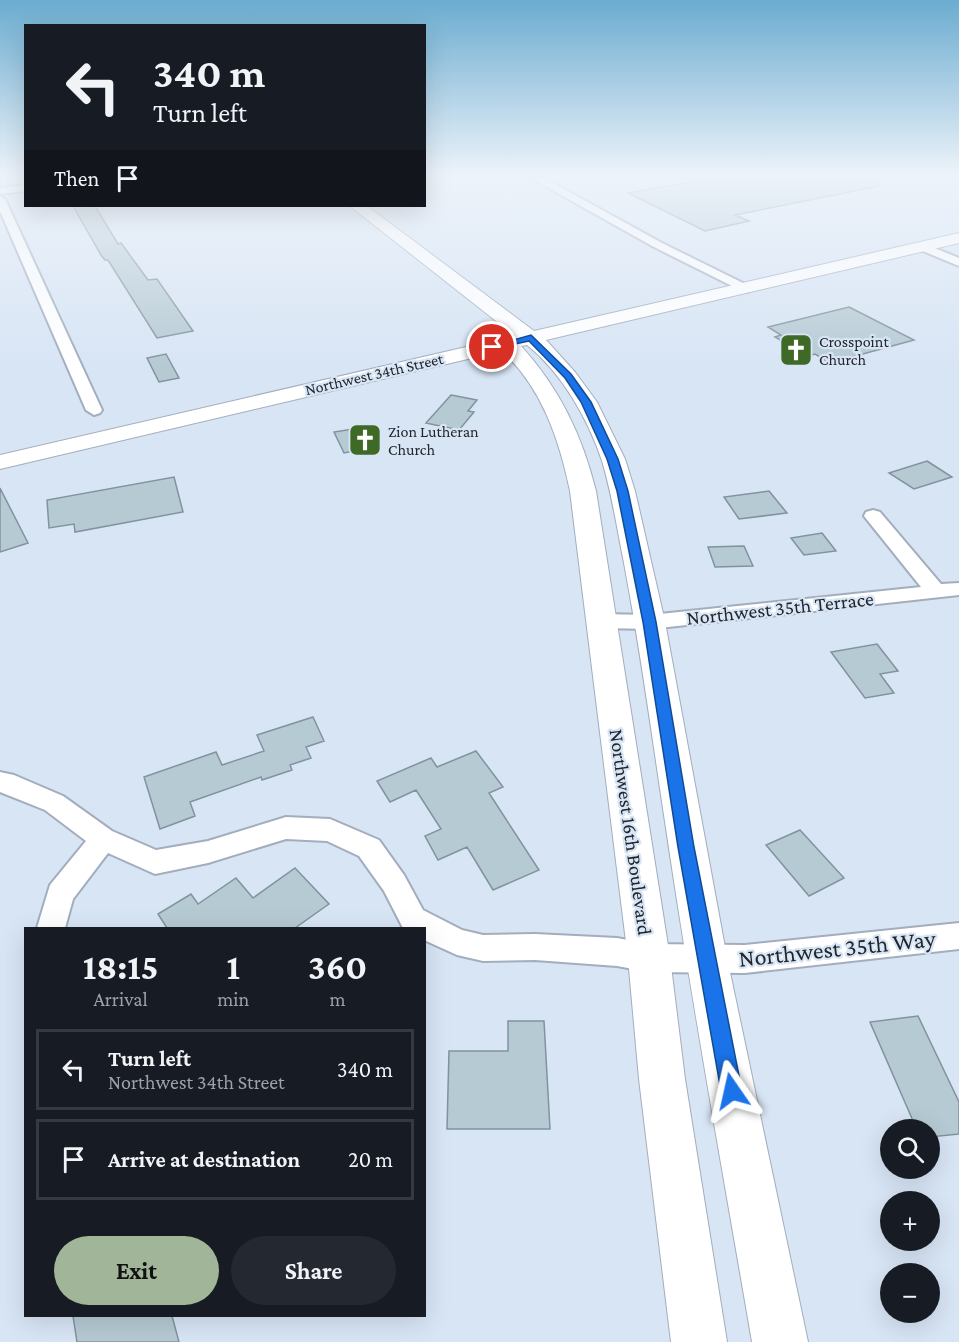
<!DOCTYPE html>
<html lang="en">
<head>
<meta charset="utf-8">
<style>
  body { margin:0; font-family:"Crimson Pro",serif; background:#242831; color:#f1f3f6; height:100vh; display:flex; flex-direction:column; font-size:22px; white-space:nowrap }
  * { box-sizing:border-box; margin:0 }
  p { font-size:20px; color:#9ea1a6 }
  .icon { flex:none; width:33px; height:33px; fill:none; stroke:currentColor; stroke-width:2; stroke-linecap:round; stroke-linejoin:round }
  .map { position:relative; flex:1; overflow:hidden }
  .drawer { position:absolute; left:24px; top:927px; width:402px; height:390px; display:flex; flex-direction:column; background:#171b24; border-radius:0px; box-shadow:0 6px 24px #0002 }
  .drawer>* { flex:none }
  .guide { position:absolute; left:24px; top:24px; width:402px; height:183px; border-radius:0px; box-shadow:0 6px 24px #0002; background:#171b24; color:#f1f3f6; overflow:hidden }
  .buttons { position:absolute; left:880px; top:1119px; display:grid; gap:12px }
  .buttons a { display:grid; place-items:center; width:60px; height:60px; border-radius:50%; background:#171b24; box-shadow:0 6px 24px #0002; font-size:30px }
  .pin { position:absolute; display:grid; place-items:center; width:51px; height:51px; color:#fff; margin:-26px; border:3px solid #fff; border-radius:50%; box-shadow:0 2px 6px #0007 }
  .me { position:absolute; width:66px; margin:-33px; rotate:349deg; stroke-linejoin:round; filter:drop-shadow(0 0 4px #0008) }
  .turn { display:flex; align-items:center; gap:21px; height:126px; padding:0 30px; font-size:27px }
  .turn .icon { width:78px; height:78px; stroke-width:2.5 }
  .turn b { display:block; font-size:42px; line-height:51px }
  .then { display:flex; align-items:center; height:57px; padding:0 30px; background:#0003; gap:12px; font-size:22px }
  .eta { display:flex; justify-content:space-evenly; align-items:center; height:102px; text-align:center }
  .eta b { font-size:36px; font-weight:700; line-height:42px }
  .cta { display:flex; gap:12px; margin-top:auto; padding:12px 30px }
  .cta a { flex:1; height:69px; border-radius:36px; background:#a1b598; color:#111; font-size:24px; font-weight:700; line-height:69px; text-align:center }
  .cta a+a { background:#242831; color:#f1f3f6 }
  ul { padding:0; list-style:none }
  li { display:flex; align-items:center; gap:18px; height:81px; margin:0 12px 9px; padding:0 18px; border:3px solid #363941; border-radius:0px }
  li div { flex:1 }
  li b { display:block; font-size:22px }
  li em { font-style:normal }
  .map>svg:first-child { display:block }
  .building { fill:#b6cad4; stroke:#81939d; stroke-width:1.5 }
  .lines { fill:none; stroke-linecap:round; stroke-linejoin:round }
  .minor-casing { stroke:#a2adbd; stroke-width:4 }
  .secondary-casing { stroke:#a2adbd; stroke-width:2 }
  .minor { fill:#fff; fill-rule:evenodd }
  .secondary { fill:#fff; fill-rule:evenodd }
  .route { fill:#1a73e8; stroke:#114b97; stroke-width:1.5 }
  .labels { text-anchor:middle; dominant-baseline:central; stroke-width:4.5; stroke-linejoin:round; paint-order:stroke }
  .far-poi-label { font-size:16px; fill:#21262c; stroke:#d8e5f5; text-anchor:start }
  .far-street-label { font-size:16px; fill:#21262c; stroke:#d8e5f5 }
  .street-label { font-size:20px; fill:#21262c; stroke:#d8e5f5 }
  .near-street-label { font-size:24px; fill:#21262c; stroke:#d8e5f5 }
</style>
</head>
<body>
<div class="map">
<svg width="959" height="1342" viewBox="0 0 959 1342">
  <rect width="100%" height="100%" fill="#d8e5f5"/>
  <path class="building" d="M720,177h159l1,9 -145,29 14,6 -44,10 -77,-38z
    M73,206h22l23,38 3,-1 27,37 9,-1 36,52 -36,7 -49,-78h-3l-4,-5z
    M849,307l65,33 -84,23 -15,-9 -7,2 -33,-19 6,-2 -13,-8z
    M166,354l13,24 -20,4 -12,-24z
    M451,395l26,5 -9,11 6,1 -15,18 -33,-7z
    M359,428l10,20 -25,5 -10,-21z
    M927,461l25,16 -38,12 -25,-16z
    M174,477l9,35 -108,20 -1,-8 -25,4 -2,-28z
    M0,488l28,55 -28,9z
    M769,491l18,22 -48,6 -15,-22z
    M822,533l14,18 -32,4 -13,-17z
    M744,546l9,20 -38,1 -7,-20z
    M877,644l21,27 -18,3 14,19 -29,5 -34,-46z
    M313,717l11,24 -18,6 5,11 -21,7 2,5 -30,10 -1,-3 -71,25 5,14 -35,13 -16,-52 72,-25 6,13 42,-14 -7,-16z
    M476,751l27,36 -14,6 50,77 -46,20 -26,-43 -29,13 -13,-24 16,-7 -25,-39 -26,12 -13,-21 54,-23 6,9z
    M800,830l44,48 -35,18 -43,-51z
    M295,868l34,36 -34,24h-128l-9,-14 33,-20 7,10 38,-26 17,20z
    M918,1016l41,86v32l-29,3v-7h-13l-47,-108z
    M508,1021h36l6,108h-103l2,-78h59z
    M73,1316h99l7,26h-102z"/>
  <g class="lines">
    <g class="minor-casing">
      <path id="minor" d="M529,177h13l120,66 91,45 -6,4 -5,-1 -88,-44z
        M26,185v6l-26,3v-6z
        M0,196l5,3 97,211 -2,3 -6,2 -8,-5 -86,-199z
        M922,243l37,15v8l-41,-17v-4z
        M873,510l7,2 61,72 18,-1v12l-309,34 -49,-1 -8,-2 -3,-5 3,-5 8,-2 49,1 271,-28 -57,-71 2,-4z
        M0,772l14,3 49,21 49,35 44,19 52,-9 78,-24 44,2 49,21 25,35 19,35 39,20 21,5 52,-1 82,4 32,6 96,1 214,-22v26l-214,24 -96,-1 -32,-6 -82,-6 -52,1 -26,-6 -33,-15v-12h-21l-19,-37 -25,-35 -32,-15 -41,-2 -78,24 -53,11 -47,-21 -35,46 -8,29h-28l13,-43 36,-44 -41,-31 -45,-18z"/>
    </g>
    <g class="secondary-casing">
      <path id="secondary" d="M350,206h17l167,125 425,-98v10l-413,97 29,32 22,30 28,57 10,32 30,131 62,336 81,384h-56c-29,-169 -60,-338 -85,-507 -14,-91 -26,-182 -43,-272 -7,-34 -12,-69 -22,-102 -14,-42 -40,-88 -75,-116l-6,1c39,43 61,89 75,145l74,467 15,121 42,263h-56l-32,-263 -11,-121 -58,-467c-11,-52 -28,-103 -68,-140l-502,118v-14l492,-114 -6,-7 3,-4c10,-3 14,0 22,7l4,-1z"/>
    </g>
    <use href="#minor" class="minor"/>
    <use href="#secondary" class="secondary"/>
  </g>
  <linearGradient id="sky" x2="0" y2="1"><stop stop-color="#6bacd0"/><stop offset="0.48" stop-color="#edf3fa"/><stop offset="1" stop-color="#edf3fa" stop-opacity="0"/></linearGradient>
  <rect width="959" height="365" fill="url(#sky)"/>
  <path class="route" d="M531,335l40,39 20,28 27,57 10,32 28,131 38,225 48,244 -3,7 -7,3 -8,-3 -3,-7 -43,-244 -35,-225 -26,-131 -10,-32 -26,-57 -16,-24 -36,-37 -37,8 -4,-2z"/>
  <defs>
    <g id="church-square" transform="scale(1.725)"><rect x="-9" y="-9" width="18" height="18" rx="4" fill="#3f6926" stroke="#d8e5f5"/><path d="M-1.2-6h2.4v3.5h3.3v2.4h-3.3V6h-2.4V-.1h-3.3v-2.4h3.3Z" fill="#fff"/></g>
  </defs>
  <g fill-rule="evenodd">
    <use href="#church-square" x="796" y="350"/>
    <use href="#church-square" x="365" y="440"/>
  </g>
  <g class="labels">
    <g class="far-poi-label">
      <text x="819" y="341">Crosspoint<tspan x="819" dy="18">Church</tspan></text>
      <text x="388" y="431">Zion Lutheran<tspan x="388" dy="18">Church</tspan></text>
    </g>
    <g class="far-street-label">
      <text transform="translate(374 374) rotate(-13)">Northwest 34th Street</text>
    </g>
    <g class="street-label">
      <text transform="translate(780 608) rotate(-6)">Northwest 35th Terrace</text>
      <text transform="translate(631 832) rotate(82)">Northwest 16th Boulevard</text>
    </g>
    <g class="near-street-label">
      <text transform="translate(837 948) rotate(-6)">Northwest 35th Way</text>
    </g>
  </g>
</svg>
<div class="buttons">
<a><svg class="icon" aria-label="search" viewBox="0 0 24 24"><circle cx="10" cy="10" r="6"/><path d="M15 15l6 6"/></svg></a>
<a>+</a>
<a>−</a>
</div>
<div class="pin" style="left:492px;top:347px;background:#d93025"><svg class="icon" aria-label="arrive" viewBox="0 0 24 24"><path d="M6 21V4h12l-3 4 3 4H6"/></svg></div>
<svg class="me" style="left:732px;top:1091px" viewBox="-20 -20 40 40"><path d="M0-17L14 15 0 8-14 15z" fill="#1a73e8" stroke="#fff" stroke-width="4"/></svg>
<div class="guide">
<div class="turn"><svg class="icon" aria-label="left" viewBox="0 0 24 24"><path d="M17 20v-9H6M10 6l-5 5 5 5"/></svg><div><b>340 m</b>Turn left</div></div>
<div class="then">Then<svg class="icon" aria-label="arrive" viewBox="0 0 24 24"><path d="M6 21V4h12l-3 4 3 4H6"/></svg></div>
</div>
<section class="drawer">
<div class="eta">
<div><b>18:15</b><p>Arrival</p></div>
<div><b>1</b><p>min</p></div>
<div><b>360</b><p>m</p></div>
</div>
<ul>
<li><svg class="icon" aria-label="left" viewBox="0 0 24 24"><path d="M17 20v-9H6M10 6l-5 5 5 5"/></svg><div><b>Turn left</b><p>Northwest 34th Street</p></div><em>340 m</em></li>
<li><svg class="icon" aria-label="arrive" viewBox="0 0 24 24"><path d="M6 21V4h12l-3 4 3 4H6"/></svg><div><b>Arrive at destination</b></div><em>20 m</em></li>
</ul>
<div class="cta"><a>Exit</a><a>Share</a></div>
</section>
</div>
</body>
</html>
